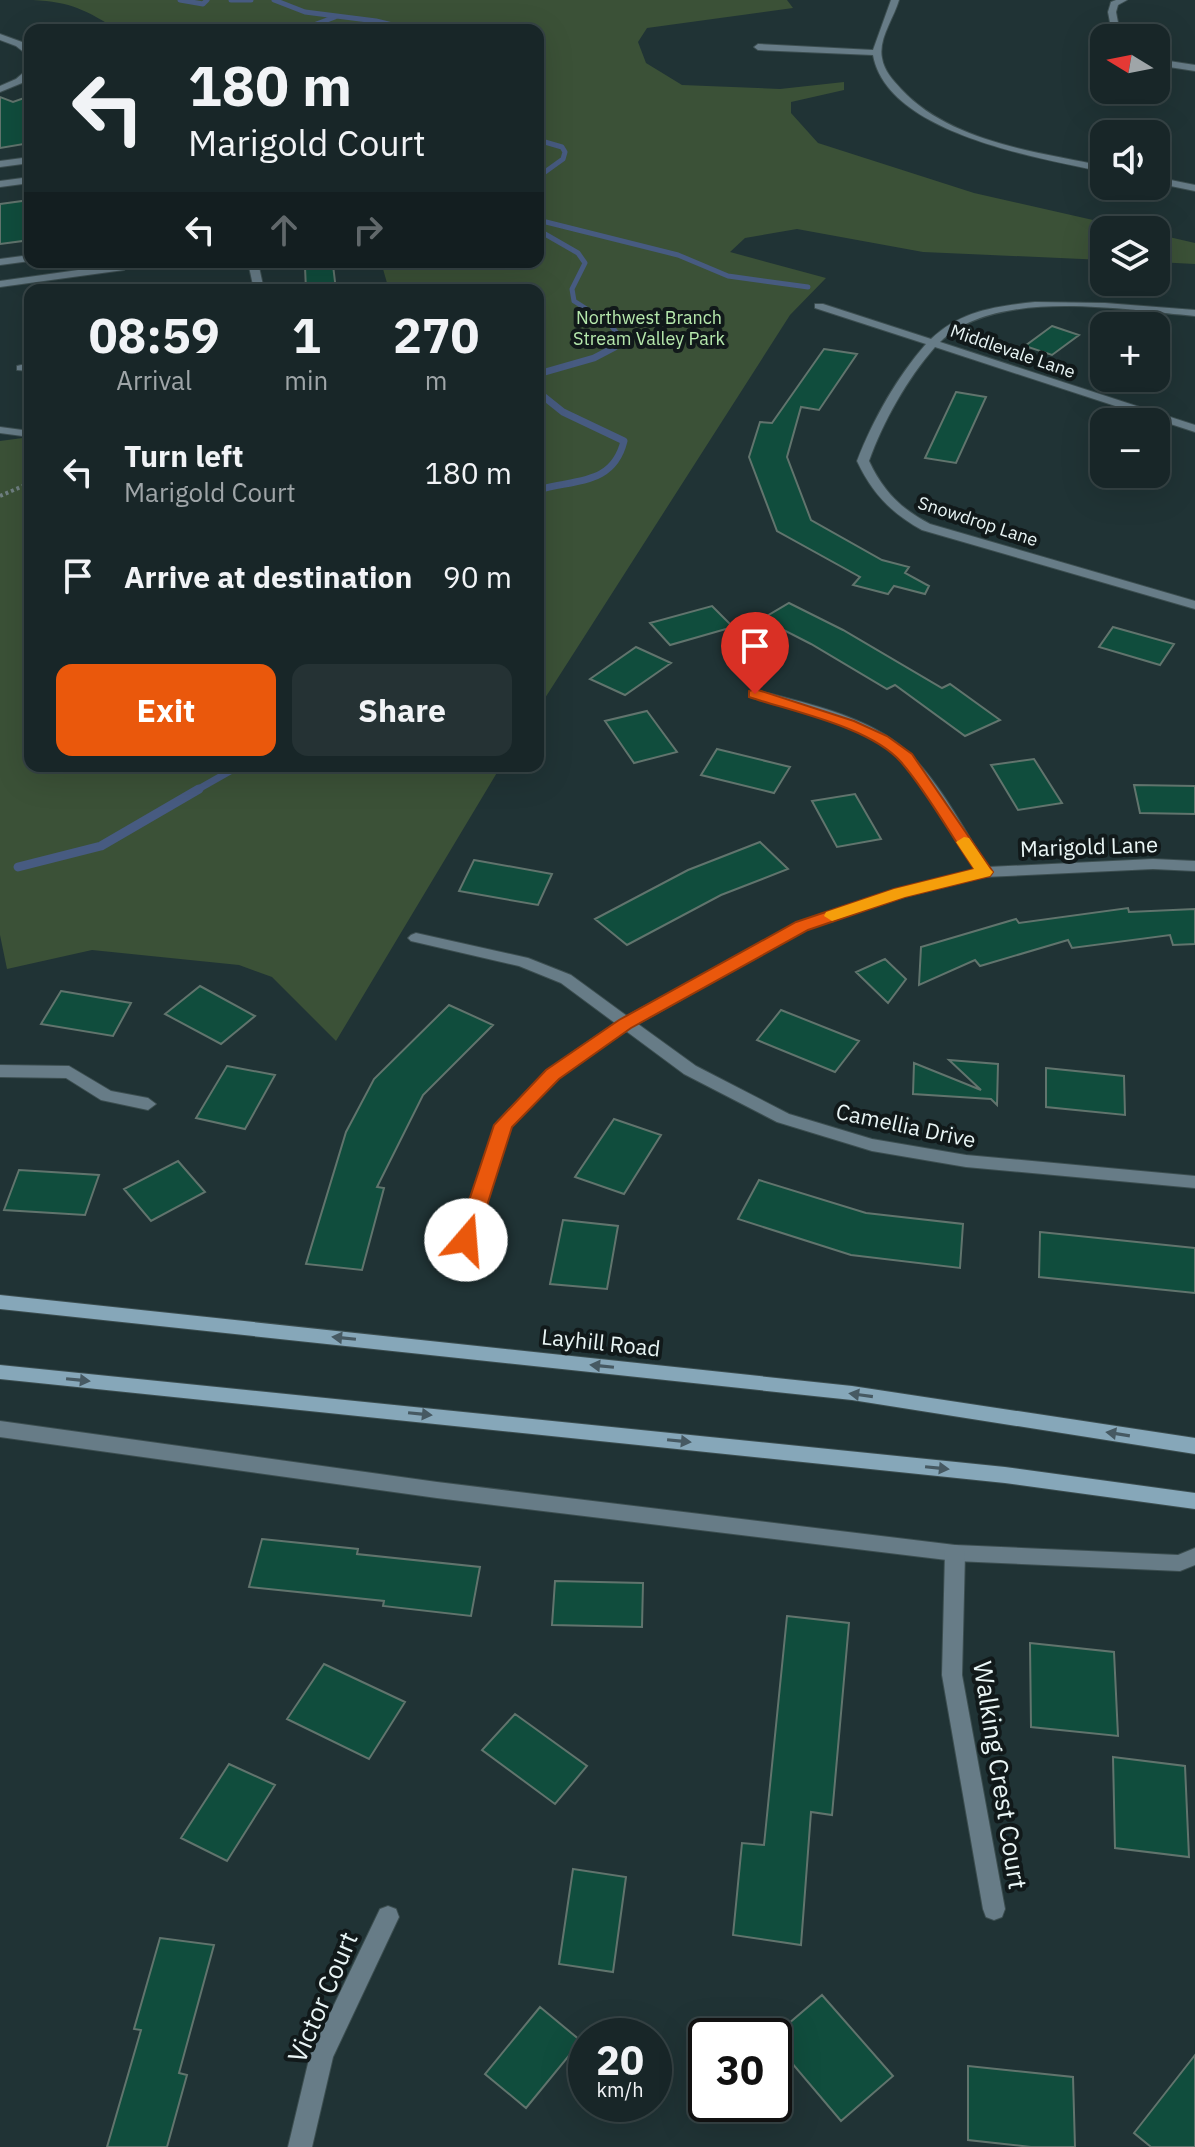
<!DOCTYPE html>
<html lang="en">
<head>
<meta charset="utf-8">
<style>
  body { margin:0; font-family:"IBM Plex Sans",sans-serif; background:#253234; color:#f1f3f6; height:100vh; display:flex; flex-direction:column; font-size:30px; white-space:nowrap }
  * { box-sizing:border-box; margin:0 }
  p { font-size:26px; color:#9fa5a8 }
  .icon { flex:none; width:44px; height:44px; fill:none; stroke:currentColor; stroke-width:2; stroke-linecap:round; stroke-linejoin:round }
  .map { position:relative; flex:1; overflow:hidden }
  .panel { position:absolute; left:24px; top:284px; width:520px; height:488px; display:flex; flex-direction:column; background:#182628; border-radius:16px; box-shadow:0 8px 32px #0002,0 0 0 2px #364345 }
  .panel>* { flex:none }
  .hud { position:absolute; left:24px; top:24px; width:520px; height:244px; border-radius:16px; box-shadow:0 8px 32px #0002,0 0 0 2px #364345; background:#182628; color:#f1f3f6; overflow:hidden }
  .needle { width:52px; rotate:280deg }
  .fabs { position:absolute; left:1090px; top:24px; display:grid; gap:16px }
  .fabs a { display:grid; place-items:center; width:80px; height:80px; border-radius:16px; background:#182628; box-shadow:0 8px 32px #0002,0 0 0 2px #364345; font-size:40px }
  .speed { position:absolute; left:568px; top:2018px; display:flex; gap:16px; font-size:40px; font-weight:700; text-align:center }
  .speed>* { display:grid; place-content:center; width:104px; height:104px; border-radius:50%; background:#182628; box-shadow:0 8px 32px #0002,0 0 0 2px #364345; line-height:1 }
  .speed small { font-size:20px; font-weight:400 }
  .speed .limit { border:4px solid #111; border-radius:12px; background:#fff; color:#111 }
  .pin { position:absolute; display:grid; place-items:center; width:68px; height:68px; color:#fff; margin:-82px -34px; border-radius:50% 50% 50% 0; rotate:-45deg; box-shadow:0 0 8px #0007 }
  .pin .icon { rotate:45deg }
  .me { position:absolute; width:88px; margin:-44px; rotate:18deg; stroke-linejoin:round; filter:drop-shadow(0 0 6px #0008) }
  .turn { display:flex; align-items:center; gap:28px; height:168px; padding:0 32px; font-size:36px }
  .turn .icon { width:104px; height:104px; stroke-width:2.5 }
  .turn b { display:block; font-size:56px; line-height:68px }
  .lanes { display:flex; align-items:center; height:76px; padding:0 32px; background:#0003; justify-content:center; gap:40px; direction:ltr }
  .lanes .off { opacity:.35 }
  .eta { display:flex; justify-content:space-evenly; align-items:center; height:136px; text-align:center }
  .eta b { font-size:48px; font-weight:700; line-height:56px }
  .action { display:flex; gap:16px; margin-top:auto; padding:16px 32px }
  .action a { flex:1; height:92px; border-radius:16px; background:#ea580c; color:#fff; font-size:32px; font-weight:700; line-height:92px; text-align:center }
  .action a+a { background:#253234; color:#f1f3f6 }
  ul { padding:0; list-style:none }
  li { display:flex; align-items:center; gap:24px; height:104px; padding:0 32px }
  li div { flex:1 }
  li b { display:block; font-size:30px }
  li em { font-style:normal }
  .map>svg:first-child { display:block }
  .green { fill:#3b5137 }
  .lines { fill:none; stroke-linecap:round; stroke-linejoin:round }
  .stream-far2 { stroke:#475b81; stroke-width:5 }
  .stream-far1 { stroke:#475b81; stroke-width:7 }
  .stream { stroke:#475b81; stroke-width:9 }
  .building { fill:#104d3d; stroke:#61746d; stroke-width:2 }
  .service-casing { stroke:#3c4e50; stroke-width:2 }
  .minor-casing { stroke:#3c4e50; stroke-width:2 }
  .secondary-casing { stroke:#3c4e50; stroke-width:2 }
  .path { stroke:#6f7f81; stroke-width:4; stroke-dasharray:3 3; stroke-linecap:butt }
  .service { fill:#677c87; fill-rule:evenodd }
  .minor { fill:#677c87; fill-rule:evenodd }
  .secondary { fill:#86a7b9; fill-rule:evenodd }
  .oneway { fill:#465962 }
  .route { fill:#ea580c; stroke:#983908; stroke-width:2 }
  .slow { fill:#f59e0b }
  .labels { text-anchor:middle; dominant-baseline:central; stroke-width:8; stroke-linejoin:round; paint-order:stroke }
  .far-park-label { font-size:18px; fill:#b6e9ad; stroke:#11191a }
  .far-street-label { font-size:18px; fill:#e9f5f5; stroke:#11191a }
  .street-label { font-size:22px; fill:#e9f5f5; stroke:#11191a }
  .near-street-label { font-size:26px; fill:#e9f5f5; stroke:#11191a }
</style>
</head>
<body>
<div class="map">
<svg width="1195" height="2147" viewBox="0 0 1195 2147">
  <rect width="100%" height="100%" fill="#203335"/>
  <path class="green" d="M33,0h754l6,8 -146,20 -9,14 8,21 36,22 98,4 64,-7v8l-53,12v11l27,30 156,50 163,37h-33v30l-181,-8 -126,-23 -52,9 -15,14 96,26 -36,37 -252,394v-419h-149l-8,-28h157v-232h-420c-32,-20 -47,-28 -85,-30z
    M1156,234l39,9v21l-39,-2z
    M30,437v329h471l-165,275 -64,-64 -33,-12 -147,-15 -85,19 -7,-34v-494z"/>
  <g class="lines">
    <path class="stream-far2" d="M180,0l23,4 4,-4
      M231,0h20
      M274,0l31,12 71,9 37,9
      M272,30l39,-4 24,-9
      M538,140l24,7 3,5 -2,7 -25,18
      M538,220l140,35 50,21 80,11
      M538,230l40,23 7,10 -13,26 2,12 36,23 6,8 -1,11"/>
    <path class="stream-far1" d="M538,374l56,-16 21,-11v-6
      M538,392l25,20 61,29c-11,45 -50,38 -86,49
      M195,791l44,-25"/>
    <path class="stream" d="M18,867l83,-21 98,-57"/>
  </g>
  <path class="building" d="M30,96v47l-30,5v-51l13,5z
    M30,200v40l-30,4v-40z
    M333,265l3,25h-30l-1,-23z
    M1052,326l27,9 -27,20 -27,-9z
    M824,349l33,5 -38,56 -18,-3 -14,50 24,63 71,40 27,7 -4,6 24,13 -4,8 -31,-8 -6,8 -35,-9 7,-8 -83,-46 -28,-74 11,-35 12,1z
    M956,392l30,5 -30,66 -31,-5z
    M789,603l54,27 99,58 8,-4 50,36 -35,16 -70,-51 -8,4 -76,-45 -49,-25z
    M712,606l21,21 -63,18 -20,-22z
    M1113,627l61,17 -14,21 -61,-18z
    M636,647l35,16 -46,32 -35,-16z
    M647,711l30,41 -43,11 -29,-42z
    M717,749l73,18 -16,26 -73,-18z
    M1034,759l28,44 -44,7 -27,-45z
    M1134,785l61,1v28l-55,-1z
    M855,794l26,45 -44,8 -25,-46z
    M760,842l28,27 -67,26 -94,50 -32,-26 93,-49z
    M474,860l78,14 -14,31 -79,-14z
    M1128,908l1,4 66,-3v35l-22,1 -3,-10 -98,13 -4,-8 -88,26 -5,-6 -56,25 2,-38 95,-28 3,4z
    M885,959l21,20 -18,24 -32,-31z
    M200,986l55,30 -34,28 -56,-30z
    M61,991l70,12 -18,33 -72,-12z
    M449,1005l44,20 -70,70 -46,92 7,1 -22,82 -56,-6 40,-132 28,-53z
    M781,1010l78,31 -24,31 -78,-32z
    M949,1060l49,4 -1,41 -6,-6 -78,-5 1,-31 67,27z
    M227,1066l48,9 -30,54 -49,-11z
    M1046,1068l78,8 1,39 -79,-8z
    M614,1119l47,16 -37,59 -49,-17z
    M178,1161l27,31 -54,29 -27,-32z
    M19,1170l80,5 -14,40 -81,-5z
    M759,1180l107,33 97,11 -3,44 -109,-13 -113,-36z
    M563,1220l55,6 -11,63 -57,-5z
    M1040,1232l155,16v45l-156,-16z
    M262,1539l96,10 -1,5 123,13 -9,49 -88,-10 1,-5 -135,-14z
    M555,1581l88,2 -1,44 -90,-2z
    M787,1616l62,7 -17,192 -21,-3 -10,133 -68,-10 9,-92 22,2z
    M1030,1643l84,9 4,84 -87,-9z
    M324,1664l81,38 -36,57 -82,-40z
    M515,1714l72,52 -32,38 -73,-54z
    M1113,1757l72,9 4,91 -74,-9z
    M229,1764l46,21 -48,76 -46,-23z
    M573,1869l53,8 -13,95 -54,-8z
    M160,1938l54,7 -35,128 8,2 -20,72h-60l34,-117 -7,-1z
    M822,1995l71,81 -52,45 -67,-79v-6z
    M540,2007l41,34 -55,67 -41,-34z
    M1195,2055v92h-44l-17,-14z
    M968,2066l105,11 2,70h-44l-63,-7z"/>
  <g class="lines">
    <g class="service-casing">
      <path id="service" d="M0,1421l437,61 518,63 223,10 17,-7v17l-15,6 -225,-10 -518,-63 -437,-61z"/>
    </g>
    <g class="minor-casing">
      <path id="minor" d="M891,0h8c-5,18 -21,39 -17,58 2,13 11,22 19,31 49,53 136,63 203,77v6c-64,-14 -217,-38 -231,-117l-115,-5 -4,-3 4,-3 115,6z
        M1116,0h11l-9,5 -2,7 5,26h-8l-5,-26 3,-10z
        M0,34l22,8 8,7v8l-14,-11 -16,-6z
        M1156,59l39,6v6l-39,-6z
        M30,67v8l-8,8 -22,9v-6l16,-7z
        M30,157v6l-30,4v-6z
        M30,177v6l-30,4v-6z
        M1156,177l39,8v6l-39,-8z
        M30,255v6l-30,4v-6z
        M123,262h10l-9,8 -124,17v-6l121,-17z
        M248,262h10l6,28h-10z
        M1035,302l70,1 90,7v6c-74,-6 -197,-29 -255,26l255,83v7l-260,-85c-28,32 -52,75 -66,114 14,30 32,48 61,63l265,77v8l-273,-79c-31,-17 -50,-37 -65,-69 16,-41 40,-84 69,-117l-111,-36v-4h8l108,35c29,-28 65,-33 104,-37z
        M21,365h9v6l-13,-1v-4z
        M0,427l30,4v6l-30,-4z
        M755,690c51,13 119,27 157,66 31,32 52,74 76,111l165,-8 42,2v10l-42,-2 -169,8 -80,20 -97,32 -169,95 58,42 93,48 83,25 94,16 229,21v12l-229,-21 -94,-16 -95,-29 -93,-48 -58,-43 -67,47 -48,49 -36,113 -3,5h-12l-3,-5 41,-119 49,-51 68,-47 -54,-40 -42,-17 -108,-25 -3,-3 3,-3 5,-2 112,25 43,17 56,41 170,-93 98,-33 80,-20c-26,-40 -48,-91 -86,-120 -39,-30 -93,-39 -139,-53v-6z
        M0,1065l69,1 42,25 37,7 8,6 -8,6 -47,-10 -35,-22 -66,-1z
        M955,1545l7,2 3,6 -3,122 43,234 -3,8 -8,3 -8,-3 -3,-8 -41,-234 3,-122 3,-6z
        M388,1906l8,3 3,8 -66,140 -21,90h-24l22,-92 70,-146z"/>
    </g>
    <g class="secondary-casing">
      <path id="secondary" d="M0,1295l852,91 343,52v16l-343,-54 -852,-91z
        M0,1365l1005,102 190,26v16l-190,-26 -1005,-104z"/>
    </g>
    <path class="path" d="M0,496l30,-13"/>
    <use href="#service" class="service"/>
    <use href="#minor" class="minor"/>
    <use href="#secondary" class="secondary"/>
  </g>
  <defs><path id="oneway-solid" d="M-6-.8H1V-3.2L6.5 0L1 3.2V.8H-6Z" transform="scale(2)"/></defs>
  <g class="oneway">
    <use href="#oneway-solid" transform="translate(344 1338) rotate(-174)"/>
    <use href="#oneway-solid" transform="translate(602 1366) rotate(-174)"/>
    <use href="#oneway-solid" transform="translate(78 1380) rotate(6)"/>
    <use href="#oneway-solid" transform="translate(861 1395) rotate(-172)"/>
    <use href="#oneway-solid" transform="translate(420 1414) rotate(6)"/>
    <use href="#oneway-solid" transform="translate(1118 1434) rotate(-171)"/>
    <use href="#oneway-solid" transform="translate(679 1441) rotate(6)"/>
    <use href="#oneway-solid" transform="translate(937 1468) rotate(6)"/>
  </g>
  <path class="route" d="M755,689l99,32 33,15 25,18 81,118 -3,4 -85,21 -97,33 -177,98 -72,51 -47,48 -36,113 -3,5h-14l-3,-5 38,-115 52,-55 73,-50 177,-98 98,-33 80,-20c-23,-33 -46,-76 -73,-107 -31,-35 -107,-50 -152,-65v-6z"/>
  <path class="slow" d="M964,837l5,1 21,31 3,3 -3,4 -85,21 -73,24 -8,-5 2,-4 68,-23 80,-20 -18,-27z"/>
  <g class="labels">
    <g class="far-park-label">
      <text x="649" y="317">Northwest Branch<tspan x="649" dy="21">Stream Valley Park</tspan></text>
    </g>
    <g class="far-street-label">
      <text transform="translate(1013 351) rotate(19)">Middlevale Lane</text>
      <text transform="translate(978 521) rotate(18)">Snowdrop Lane</text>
    </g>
    <g class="street-label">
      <text transform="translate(1089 846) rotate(-2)">Marigold Lane</text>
      <text transform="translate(906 1125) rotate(12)">Camellia Drive</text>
      <text transform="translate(601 1342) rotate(6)">Layhill Road</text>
    </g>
    <g class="near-street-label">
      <text transform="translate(1001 1775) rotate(81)">Walking Crest Court</text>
      <text transform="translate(322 1997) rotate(-67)">Victor Court</text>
    </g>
  </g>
</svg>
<div class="fabs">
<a><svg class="needle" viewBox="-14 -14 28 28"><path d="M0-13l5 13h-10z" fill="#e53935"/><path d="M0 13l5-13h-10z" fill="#9fa5a8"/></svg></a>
<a><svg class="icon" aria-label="sound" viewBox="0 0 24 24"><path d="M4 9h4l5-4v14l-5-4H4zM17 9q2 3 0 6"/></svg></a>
<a><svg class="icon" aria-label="layers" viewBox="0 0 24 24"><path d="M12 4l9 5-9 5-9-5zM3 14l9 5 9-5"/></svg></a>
<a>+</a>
<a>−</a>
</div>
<div class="speed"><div>20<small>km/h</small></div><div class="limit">30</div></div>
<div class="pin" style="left:755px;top:694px;background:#d93025"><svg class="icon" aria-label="arrive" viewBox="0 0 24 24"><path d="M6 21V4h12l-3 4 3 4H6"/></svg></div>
<svg class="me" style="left:466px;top:1240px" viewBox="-20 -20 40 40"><circle r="19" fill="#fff"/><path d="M0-13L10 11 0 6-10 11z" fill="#ea580c"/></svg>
<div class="hud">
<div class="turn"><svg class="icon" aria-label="left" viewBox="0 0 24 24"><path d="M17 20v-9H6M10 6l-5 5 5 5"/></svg><div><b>180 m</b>Marigold Court</div></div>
<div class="lanes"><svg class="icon" aria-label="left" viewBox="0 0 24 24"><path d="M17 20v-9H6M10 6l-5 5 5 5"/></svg><svg class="icon off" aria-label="ahead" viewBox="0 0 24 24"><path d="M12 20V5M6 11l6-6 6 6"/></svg><svg class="icon off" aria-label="right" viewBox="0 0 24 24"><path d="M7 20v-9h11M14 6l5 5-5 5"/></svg></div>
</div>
<section class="panel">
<div class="eta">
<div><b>08:59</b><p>Arrival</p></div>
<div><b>1</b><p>min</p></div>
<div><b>270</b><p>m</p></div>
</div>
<ul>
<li><svg class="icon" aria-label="left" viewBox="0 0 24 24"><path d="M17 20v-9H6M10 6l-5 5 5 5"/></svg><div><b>Turn left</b><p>Marigold Court</p></div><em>180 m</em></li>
<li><svg class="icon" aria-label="arrive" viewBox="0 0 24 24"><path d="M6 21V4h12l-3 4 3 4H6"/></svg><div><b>Arrive at destination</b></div><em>90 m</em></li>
</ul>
<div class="action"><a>Exit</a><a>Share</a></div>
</section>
</div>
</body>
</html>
